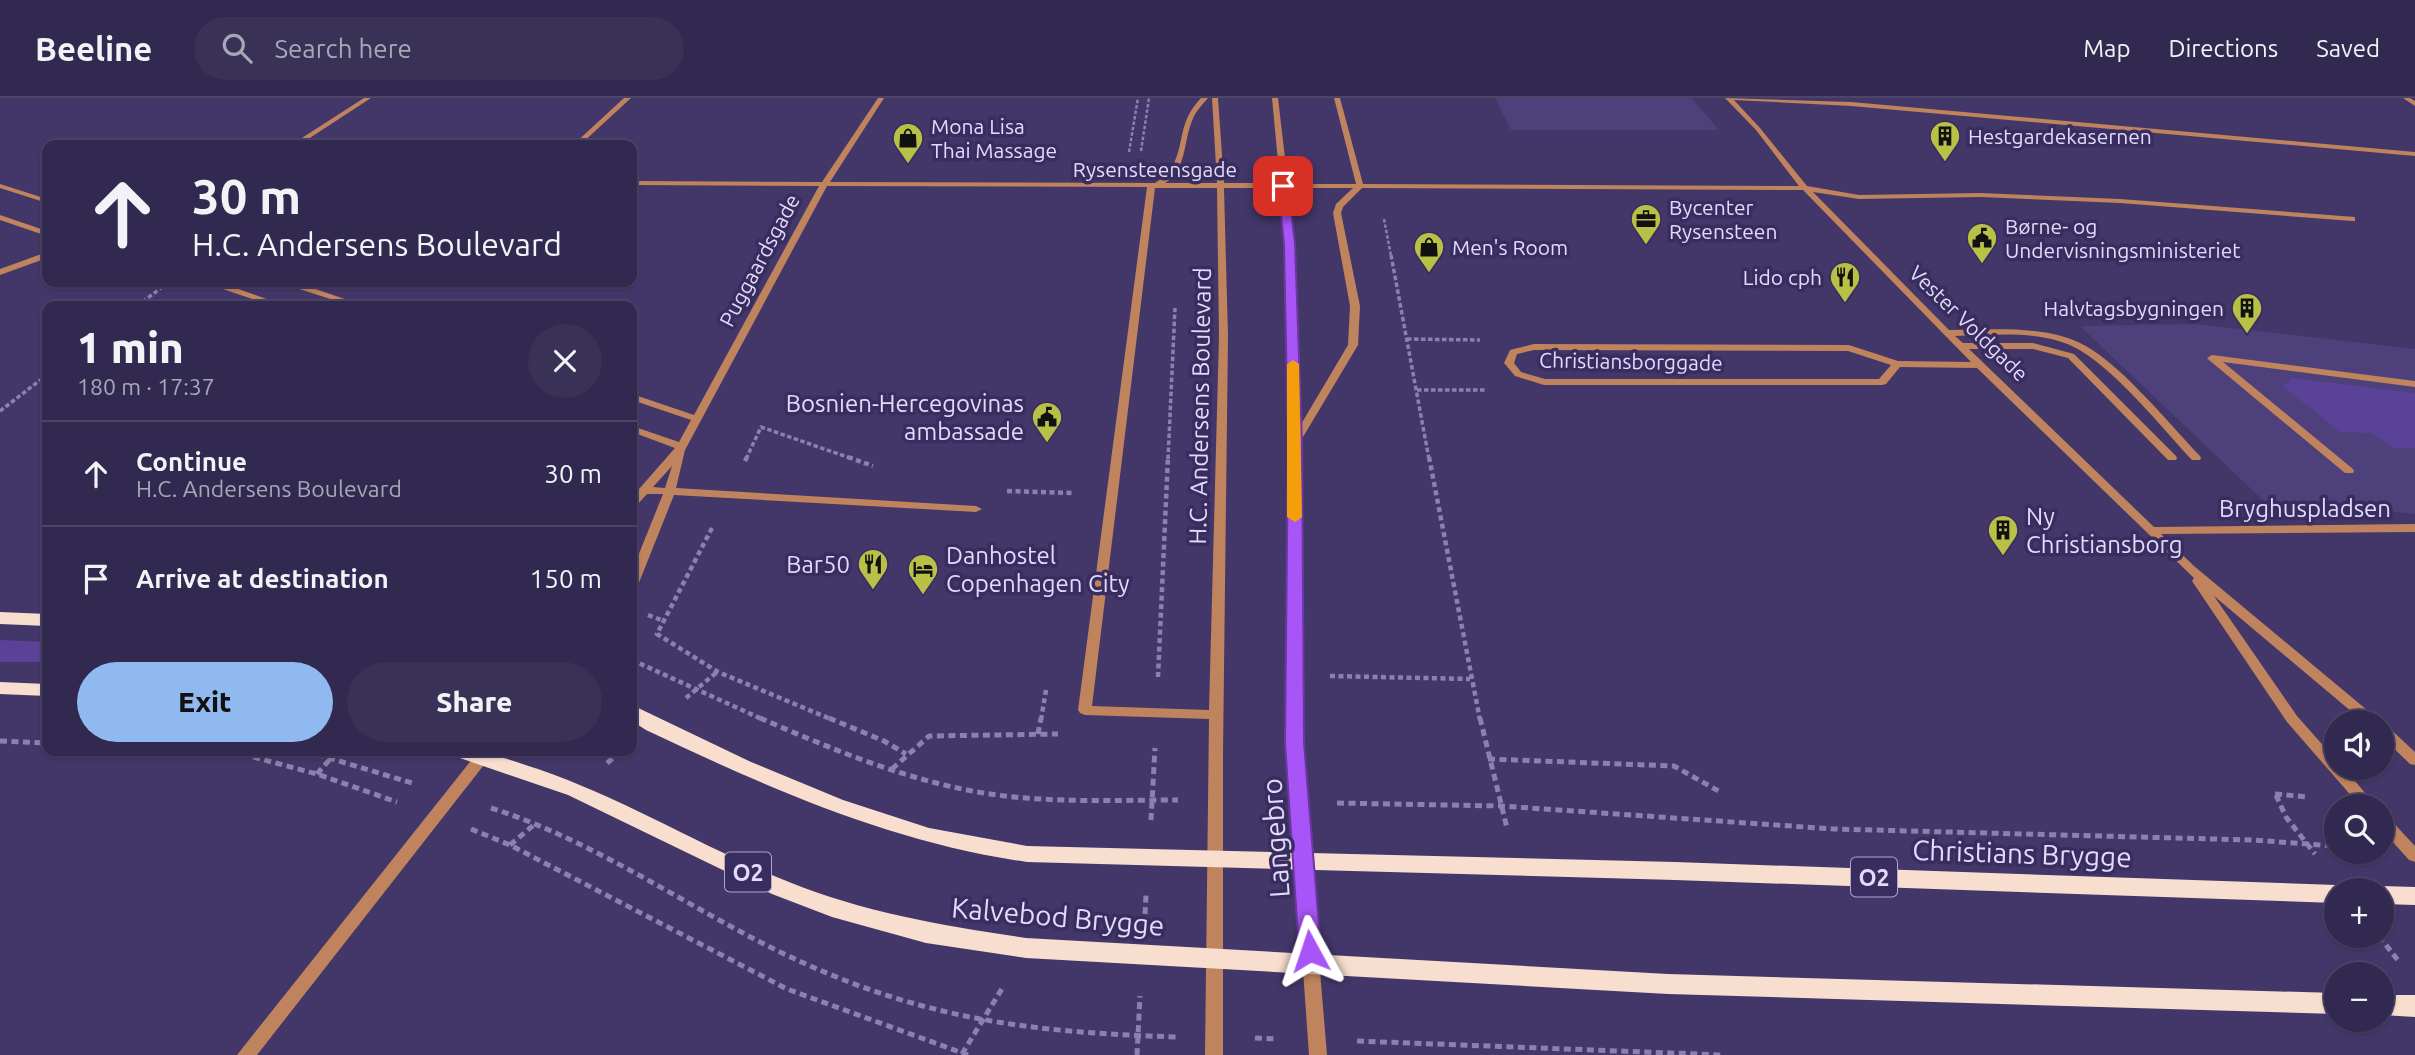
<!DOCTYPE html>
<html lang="en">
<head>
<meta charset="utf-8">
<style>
  body { margin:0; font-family:Ubuntu,sans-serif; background:#3a3157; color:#f1f3f6; height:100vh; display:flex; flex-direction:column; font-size:26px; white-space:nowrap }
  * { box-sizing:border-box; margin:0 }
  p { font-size:23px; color:#a8a6b7 }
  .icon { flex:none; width:38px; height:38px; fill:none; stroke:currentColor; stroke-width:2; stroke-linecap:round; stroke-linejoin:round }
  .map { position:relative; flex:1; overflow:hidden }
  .details { position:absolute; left:42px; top:203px; width:595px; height:455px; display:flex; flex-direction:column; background:#322950; border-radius:14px; box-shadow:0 2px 5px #0004,0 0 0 2px #4d4567 }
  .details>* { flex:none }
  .banner { position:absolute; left:42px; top:42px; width:595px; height:147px; border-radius:14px; box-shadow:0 2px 5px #0004,0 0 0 2px #4d4567; background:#322950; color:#f1f3f6; overflow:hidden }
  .tools { position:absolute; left:2324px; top:612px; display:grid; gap:14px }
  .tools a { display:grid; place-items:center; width:70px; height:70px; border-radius:50%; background:#322950; box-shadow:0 2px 5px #0004,0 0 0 2px #4d4567; font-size:35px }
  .pin { position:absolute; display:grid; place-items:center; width:60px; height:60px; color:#fff; margin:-30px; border-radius:14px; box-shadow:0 4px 10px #0006 }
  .me { position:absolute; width:77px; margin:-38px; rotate:355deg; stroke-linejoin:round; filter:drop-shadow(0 0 5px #0008) }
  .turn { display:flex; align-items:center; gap:24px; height:147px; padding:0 35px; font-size:32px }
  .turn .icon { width:91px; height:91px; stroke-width:2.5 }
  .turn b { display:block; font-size:49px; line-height:60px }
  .round { display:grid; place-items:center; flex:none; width:74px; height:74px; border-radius:37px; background:#3a3157 }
  .summary { display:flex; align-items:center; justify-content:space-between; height:119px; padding:0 35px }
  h1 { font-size:42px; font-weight:800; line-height:52px }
  .action { display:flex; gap:14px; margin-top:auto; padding:14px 35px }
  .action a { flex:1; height:80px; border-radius:42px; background:#90b9f0; color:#111; font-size:28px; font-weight:800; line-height:80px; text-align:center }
  .action a+a { background:#3a3157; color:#f1f3f6 }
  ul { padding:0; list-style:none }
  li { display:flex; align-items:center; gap:21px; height:105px; padding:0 35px; border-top:2px solid #4d4567 }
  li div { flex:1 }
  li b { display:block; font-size:26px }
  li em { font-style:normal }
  header { display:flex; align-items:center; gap:42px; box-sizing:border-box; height:98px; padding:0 35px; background:#322950; border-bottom:2px solid #4d4567 }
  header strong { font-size:33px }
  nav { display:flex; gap:38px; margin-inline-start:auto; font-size:24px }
  .search { width:490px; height:63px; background:#3a3157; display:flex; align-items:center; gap:18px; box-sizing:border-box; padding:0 24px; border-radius:38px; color:#a8a6b7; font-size:26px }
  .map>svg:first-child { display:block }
  .built { fill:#4e407a }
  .green { fill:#594297 }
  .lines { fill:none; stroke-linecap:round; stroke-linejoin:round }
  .path-far3 { stroke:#8a81ac; stroke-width:2.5; stroke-dasharray:3.5 2; stroke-linecap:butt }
  .path-far2 { stroke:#8a81ac; stroke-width:3.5; stroke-dasharray:4.5 2.5; stroke-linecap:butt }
  .path-far1 { stroke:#8a81ac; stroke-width:4.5; stroke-dasharray:5 3.5; stroke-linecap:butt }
  .path { stroke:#8a81ac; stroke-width:5; stroke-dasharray:7 4.5; stroke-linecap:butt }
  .minor { fill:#bf835d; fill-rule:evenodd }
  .major { fill:#f7decf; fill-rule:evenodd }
  .route { fill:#a855f7; stroke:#6d37a1; stroke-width:2 }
  .slow { fill:#f59e0b }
  .labels { text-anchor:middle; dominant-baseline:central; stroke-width:7; stroke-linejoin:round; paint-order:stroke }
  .far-poi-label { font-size:21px; fill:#e0dbfb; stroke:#392c5f; text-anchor:start }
  .far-street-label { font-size:21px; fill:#e0dbfb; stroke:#392c5f }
  .shield { fill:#392c5f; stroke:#aea6cc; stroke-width:2 }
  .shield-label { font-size:23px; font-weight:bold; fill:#e0dbfb }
  .poi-label { font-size:24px; fill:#e0dbfb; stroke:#392c5f; text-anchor:end }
  .street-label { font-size:24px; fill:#e0dbfb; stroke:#392c5f }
  .near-street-label { font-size:28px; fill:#e0dbfb; stroke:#392c5f }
</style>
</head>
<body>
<header>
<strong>Beeline</strong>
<div class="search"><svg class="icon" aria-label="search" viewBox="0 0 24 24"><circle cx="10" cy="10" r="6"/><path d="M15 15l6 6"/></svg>Search here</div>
<nav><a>Map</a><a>Directions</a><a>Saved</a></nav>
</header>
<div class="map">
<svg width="2415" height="957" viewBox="0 0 2415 957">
  <rect width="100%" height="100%" fill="#43376a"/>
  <path class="built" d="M1495,0h196l28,32h-208z
    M2195,226l220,25v165l-56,-6 -90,-2 -189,-180z"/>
  <path class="green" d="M2292,280l123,15v55h-22l-21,-15 -32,-1 -57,-46z
    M0,542l47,2v20h-47z"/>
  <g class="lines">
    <path class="path-far3" d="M1141,53l8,-53
      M1129,54l9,-54
      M1384,121l7,37"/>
    <path class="path-far2" d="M1391,157l38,204
      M137,208l32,-24
      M1407,241l73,1
      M1417,292h68
      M0,313l47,-36
      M746,361l15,-32 92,32
      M1168,361l7,-151"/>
    <path class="path-far1" d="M848,359l25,9
      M1429,359l51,263
      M745,363l2,-4
      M1007,393l68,2
      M712,430l-55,106 61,38 115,48
      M648,517l16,6
      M632,562l132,60
      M1330,578l140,3
      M1158,579l10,-220
      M686,600l31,-26
      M1041,622l5,-30"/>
    <path class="path" d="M760,620c76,33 155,66 237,77 60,8 121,5 181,5
      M829,620l55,23 22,13
      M1480,620l27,110
      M1038,636l3,-16
      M0,643l47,2
      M231,653l86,23 80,28
      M306,653l106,32
      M1488,661l186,7 48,27
      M607,665l15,-12
      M892,671l37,-33 129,-2
      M317,676l20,-23
      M2275,696l34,3
      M2276,697l10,22 29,37
      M1337,705l164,3 333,23 418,11 84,6
      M491,710c101,32 190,95 285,142 139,68 247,82 400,87
      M1151,722l4,-72
      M471,731l39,16 277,144 181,66
      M510,747l26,-22
      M1145,816l1,-19
      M2379,838l21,27
      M1255,940l23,1
      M1357,943l366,14
      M962,956l41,-67
      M1137,957l3,-59"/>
    <path class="minor" d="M364,0h7l-72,47h-8z
      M624,0h7l-51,47h-7z
      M878,0h6l-54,84 325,1c6,-4 13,-8 16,-14 15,-26 5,-44 30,-71h7c-6,7 -13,14 -16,23 -9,22 -5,48 -27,62h52l-5,-85h6l6,85h56l-8,-85h6l10,86h68l-22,-86h6l23,86 436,2 -43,-56 -31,-32 126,4 564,50v4l-564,-50 -117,-6 26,28 47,58 52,9 121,-2 140,6 235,18v4h-3l-232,-18 -140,-6 -121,2 -46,-7 136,138c42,0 89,-5 129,12 39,17 91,82 122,114l1,2 -1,2h-8c-30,-32 -81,-96 -120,-114 -35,-16 -79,-11 -117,-10l8,7h70l41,11 102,102 1,2 -1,2h-8l-100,-102 -35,-9h-64l185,178 261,-3v8l-254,2 33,32 185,154 2,3h-16l-151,-127 83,120 39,44v8h8l33,39h-16l-74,-85 -95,-141 2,-3 -217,-210 -77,-1 -14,17 -4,1h-338l-29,-9 -11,-13 6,-13 24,-6 315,1 49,16 73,1 -168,-172 -441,-2 -19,19 -2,6 19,93 -2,39 -58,97 1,301 26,312h-18l-22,-312 3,-302 -4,-196 -6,-57h-56l4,148 -5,418v301h-18l4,-336 -124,-4 -5,-2 -2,-3 69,-523 -320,-1 -142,264 -9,38 300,18 6,3 -6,3 -302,-17 -36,90 -6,4v-18l31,-77h-16l-11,12 -4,1v-10l43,-49 -43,-16v-6l47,16 12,-22 -59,-20v-6l62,21 125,-229 -187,-1v-4l190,1zM1155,90h62l2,148 -10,374 -117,-4zM1288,90h65l-17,16 -3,9 17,93 -2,39 -48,81 -6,-181zM1534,252l314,1 43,14 -12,14h-334l-24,-7 -7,-9 3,-9zM672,368l-7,22 -12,-1z
      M2403,0h7l5,3v5z
      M0,86l47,15v4l-47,-15z
      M0,117l47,16v5l-47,-16z
      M47,154v6l-47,17v-6z
      M207,184h12l67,24h-13l-65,-22z
      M283,184h12l70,24h-13l-68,-22z
      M2212,257l203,26v6l-192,-25 130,107 1,2 -1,2h-8l-136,-113 -2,-2z
      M2382,626l5,2 28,26v13l-5,-1 -28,-27z
      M483,653h19l-2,4 -13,6 -230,294h-20l240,-302z
      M2382,716l5,2 28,30v16l-6,-2 -27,-30z"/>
    <path class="major" d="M0,514l47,2v12l-47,-2z
      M0,584l47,2v12l-47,-2z
      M632,607l119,57 92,38 86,28 98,18 648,16 661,23 10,6h-10v12l-661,-23 -648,-18c-138,-20 -256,-73 -381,-132l-14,-9z
      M451,653c34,-2 55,8 87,18 87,30 166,79 251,113 77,31 156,44 237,56l642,36 668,19v21l-668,-20 -642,-36 -100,-15 -94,-26 -60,-23 -204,-99 -114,-39z
      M2382,788l33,1v18l-33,-1v-13h-9z
      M2382,897h33v22l-33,-2z"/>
  </g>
  <path class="route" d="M1283,85l5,3 7,58 7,198 2,301 17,208 -3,6 -8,3 -8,-3 -3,-6 -14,-208 3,-301 -4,-198 -6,-58z"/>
  <path class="slow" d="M1293,262l6,4 3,153 -7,5 -8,-5v-153z"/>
  <defs>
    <g id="building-pin" transform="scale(1.575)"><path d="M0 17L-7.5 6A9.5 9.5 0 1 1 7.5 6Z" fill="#b9c046" stroke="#392c5f"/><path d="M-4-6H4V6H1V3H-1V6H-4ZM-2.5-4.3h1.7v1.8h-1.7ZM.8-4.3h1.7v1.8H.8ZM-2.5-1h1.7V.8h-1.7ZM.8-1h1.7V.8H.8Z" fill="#111"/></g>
    <g id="shop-pin" transform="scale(1.575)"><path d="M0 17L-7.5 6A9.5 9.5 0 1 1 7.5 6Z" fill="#b9c046" stroke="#392c5f"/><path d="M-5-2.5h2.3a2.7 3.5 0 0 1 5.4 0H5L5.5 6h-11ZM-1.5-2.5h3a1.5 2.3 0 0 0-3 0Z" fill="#111"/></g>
    <g id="office-pin" transform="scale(1.575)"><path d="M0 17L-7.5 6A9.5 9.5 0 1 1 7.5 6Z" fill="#b9c046" stroke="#392c5f"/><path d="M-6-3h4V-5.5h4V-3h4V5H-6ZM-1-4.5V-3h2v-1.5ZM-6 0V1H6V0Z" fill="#111"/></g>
    <g id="civic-pin" transform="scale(1.575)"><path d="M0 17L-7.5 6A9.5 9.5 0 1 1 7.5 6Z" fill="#b9c046" stroke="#392c5f"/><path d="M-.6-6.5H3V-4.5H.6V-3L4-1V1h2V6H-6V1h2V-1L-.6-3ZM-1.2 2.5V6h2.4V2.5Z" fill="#111"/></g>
    <g id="restaurant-pin" transform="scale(1.575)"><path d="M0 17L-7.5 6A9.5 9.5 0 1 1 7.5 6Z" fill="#b9c046" stroke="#392c5f"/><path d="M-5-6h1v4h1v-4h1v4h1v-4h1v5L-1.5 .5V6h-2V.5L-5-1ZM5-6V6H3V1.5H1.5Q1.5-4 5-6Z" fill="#111"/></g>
    <g id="hotel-pin" transform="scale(1.575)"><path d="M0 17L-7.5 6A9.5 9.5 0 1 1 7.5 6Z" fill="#b9c046" stroke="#392c5f"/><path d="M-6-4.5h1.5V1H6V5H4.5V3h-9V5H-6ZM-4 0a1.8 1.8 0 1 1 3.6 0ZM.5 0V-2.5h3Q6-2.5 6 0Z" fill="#111"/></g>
  </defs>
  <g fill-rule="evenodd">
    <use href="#building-pin" x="1945" y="38"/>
    <use href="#shop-pin" x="908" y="40"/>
    <use href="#office-pin" x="1646" y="121"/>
    <use href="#civic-pin" x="1982" y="140"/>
    <use href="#shop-pin" x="1429" y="149"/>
    <use href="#restaurant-pin" x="1845" y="179"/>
    <use href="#building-pin" x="2247" y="210"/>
    <use href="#civic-pin" x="1047" y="319"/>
    <use href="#building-pin" x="2003" y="432"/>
    <use href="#restaurant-pin" x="873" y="466"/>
    <use href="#hotel-pin" x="923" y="471"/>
  </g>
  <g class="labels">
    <g class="far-poi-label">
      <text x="931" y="28">Mona Lisa<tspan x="931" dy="24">Thai Massage</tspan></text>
      <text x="1968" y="38">Hestgardekasernen</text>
      <text x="1669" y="109">Bycenter<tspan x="1669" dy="24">Rysensteen</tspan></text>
      <text x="2005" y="128">Børne- og<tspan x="2005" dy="24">Undervisningsministeriet</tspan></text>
      <text x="1452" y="149">Men's Room</text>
      <text x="1822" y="179" text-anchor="end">Lido cph</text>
      <text x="2224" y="210" text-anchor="end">Halvtagsbygningen</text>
    </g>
    <g class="far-street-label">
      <text x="1155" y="71">Rysensteensgade</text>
      <text transform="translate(759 162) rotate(-62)">Puggaardsgade</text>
      <text transform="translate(1969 225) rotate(44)">Vester Voldgade</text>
      <text transform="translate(1631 263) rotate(1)">Christiansborggade</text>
    </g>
    <g class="shield">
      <rect x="725" y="754.5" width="46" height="39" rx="5"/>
      <rect x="1851" y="759.5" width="46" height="39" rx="5"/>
    </g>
    <g class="shield-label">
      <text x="748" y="774">O2</text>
      <text x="1874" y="779">O2</text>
    </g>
    <g class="poi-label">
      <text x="1024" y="305">Bosnien-Hercegovinas<tspan x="1024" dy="28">ambassade</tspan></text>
      <text x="2026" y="418" text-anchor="start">Ny<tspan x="2026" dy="28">Christiansborg</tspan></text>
      <text x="946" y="457" text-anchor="start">Danhostel<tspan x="946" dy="28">Copenhagen City</tspan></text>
      <text x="850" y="466">Bar50</text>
    </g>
    <g class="street-label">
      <text transform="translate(1200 308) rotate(-89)">H.C. Andersens Boulevard</text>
      <text x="2305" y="410">Bryghuspladsen</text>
    </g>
    <g class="near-street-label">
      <text transform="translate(1275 740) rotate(-94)">Langebro</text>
      <text transform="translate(2022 755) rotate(2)">Christians Brygge</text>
      <text transform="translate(1058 818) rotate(5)">Kalvebod Brygge</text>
    </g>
  </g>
</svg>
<div class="tools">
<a><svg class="icon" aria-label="sound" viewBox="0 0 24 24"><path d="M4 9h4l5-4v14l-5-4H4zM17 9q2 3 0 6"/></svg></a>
<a><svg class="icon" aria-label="search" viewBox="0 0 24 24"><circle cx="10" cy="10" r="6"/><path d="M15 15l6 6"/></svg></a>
<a>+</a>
<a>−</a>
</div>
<div class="pin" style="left:1283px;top:88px;background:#d93025"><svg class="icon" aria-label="arrive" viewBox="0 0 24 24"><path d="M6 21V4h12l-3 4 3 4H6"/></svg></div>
<svg class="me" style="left:1310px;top:853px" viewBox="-20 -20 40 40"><path d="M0-17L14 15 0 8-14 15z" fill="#a855f7" stroke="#fff" stroke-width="4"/></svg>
<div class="banner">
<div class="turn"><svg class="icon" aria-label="ahead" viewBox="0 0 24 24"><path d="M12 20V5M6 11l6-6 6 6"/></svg><div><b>30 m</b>H.C. Andersens Boulevard</div></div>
</div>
<section class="details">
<div class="summary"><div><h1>1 min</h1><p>180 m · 17:37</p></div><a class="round"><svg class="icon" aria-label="close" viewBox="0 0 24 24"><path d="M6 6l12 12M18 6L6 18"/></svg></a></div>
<ul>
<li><svg class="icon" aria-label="ahead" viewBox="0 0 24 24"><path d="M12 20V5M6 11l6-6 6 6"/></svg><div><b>Continue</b><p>H.C. Andersens Boulevard</p></div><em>30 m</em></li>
<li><svg class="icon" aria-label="arrive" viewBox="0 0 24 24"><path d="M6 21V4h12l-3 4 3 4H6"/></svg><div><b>Arrive at destination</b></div><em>150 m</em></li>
</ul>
<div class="action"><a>Exit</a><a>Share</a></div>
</section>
</div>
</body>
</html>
